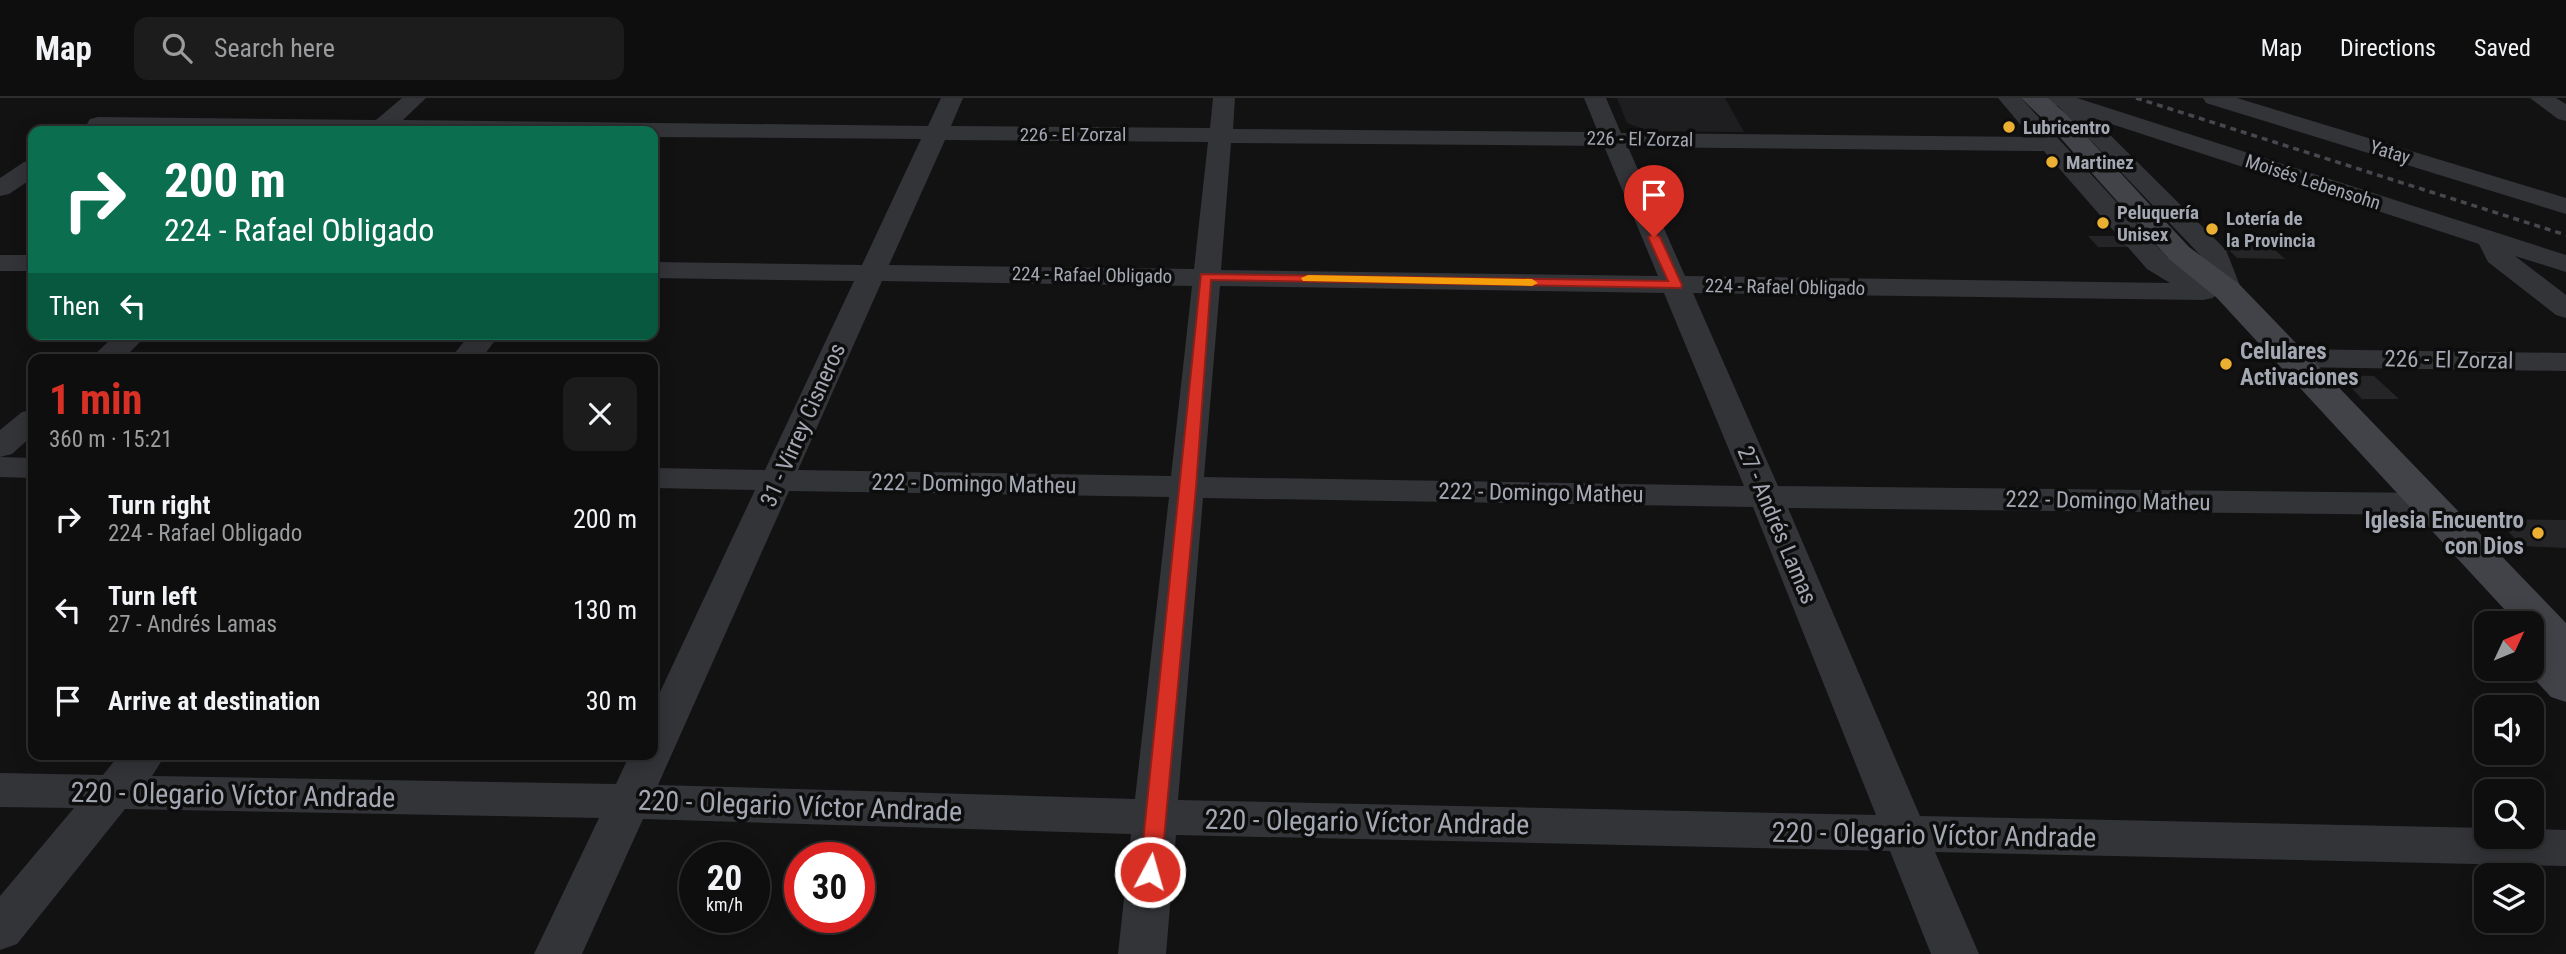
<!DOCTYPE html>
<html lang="en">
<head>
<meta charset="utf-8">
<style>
  body { margin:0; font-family:"Roboto Condensed",sans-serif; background:#1c1c1c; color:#f1f3f6; height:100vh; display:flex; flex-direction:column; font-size:26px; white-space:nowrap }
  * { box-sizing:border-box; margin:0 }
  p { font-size:23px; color:#9b9c9e }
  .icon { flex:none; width:38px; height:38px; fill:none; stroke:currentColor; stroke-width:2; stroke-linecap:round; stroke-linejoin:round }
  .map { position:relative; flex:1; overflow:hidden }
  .side { position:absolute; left:28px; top:256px; width:630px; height:406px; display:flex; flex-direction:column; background:#0e0e0e; border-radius:14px; box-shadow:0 4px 18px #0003,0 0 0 2px #2e2e2e }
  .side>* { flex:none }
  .banner { position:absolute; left:28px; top:28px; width:630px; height:214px; border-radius:14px; box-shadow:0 4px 18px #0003,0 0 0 2px #2e2e2e; background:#0b6e4f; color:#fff; overflow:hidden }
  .needle { width:46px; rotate:46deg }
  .tools { position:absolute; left:2474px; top:513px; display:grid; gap:14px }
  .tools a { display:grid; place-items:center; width:70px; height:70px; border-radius:14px; background:#0e0e0e; box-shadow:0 4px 18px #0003,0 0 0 2px #2e2e2e; font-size:35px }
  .speed { position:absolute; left:679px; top:744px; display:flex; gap:14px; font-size:35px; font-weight:700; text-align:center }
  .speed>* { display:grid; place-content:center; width:91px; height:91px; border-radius:50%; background:#0e0e0e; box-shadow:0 4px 18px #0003,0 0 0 2px #2e2e2e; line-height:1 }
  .speed small { font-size:18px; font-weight:400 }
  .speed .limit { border:10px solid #d22; background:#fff; color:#111 }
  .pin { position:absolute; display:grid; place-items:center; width:60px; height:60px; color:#fff; margin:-72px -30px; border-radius:50% 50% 50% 0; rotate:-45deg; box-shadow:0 0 7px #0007 }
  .pin .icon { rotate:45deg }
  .me { position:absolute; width:77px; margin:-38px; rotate:6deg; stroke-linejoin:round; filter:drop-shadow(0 0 5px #0008) }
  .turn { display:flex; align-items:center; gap:24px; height:147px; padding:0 21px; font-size:32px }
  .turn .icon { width:91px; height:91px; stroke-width:2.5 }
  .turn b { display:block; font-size:49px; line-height:60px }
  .then { display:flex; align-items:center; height:66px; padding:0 21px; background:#0003; gap:14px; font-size:26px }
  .round { display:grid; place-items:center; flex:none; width:74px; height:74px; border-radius:14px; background:#1c1c1c }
  .head { display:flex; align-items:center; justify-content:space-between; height:119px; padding:0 21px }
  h1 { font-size:42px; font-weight:700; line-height:52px; color:#d93025 }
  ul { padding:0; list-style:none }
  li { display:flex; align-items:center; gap:21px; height:91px; padding:0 21px }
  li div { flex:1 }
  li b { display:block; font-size:26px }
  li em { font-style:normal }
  header { display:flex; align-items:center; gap:42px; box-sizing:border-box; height:98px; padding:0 35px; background:#0e0e0e; border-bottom:2px solid #2e2e2e }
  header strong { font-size:33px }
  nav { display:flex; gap:38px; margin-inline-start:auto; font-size:24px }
  .search { width:490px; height:63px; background:#1c1c1c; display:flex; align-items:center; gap:18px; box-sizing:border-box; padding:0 24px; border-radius:14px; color:#9b9c9e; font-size:26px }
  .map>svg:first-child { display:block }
  .built { fill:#1e1e20 }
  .building { fill:#252527 }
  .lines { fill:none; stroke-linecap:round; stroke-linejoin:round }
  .minor { fill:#333438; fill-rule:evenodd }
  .secondary { fill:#414348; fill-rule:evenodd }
  .rail { stroke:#46484d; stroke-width:3.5; stroke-dasharray:6 5; stroke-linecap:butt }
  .route { fill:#d93025; stroke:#8d1f18; stroke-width:2 }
  .slow { fill:#f59e0b }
  .poi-dot { fill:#ebaf32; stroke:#0d0d0e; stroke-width:2.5 }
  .labels { text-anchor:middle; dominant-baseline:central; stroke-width:7; stroke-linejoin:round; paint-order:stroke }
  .far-poi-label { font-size:19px; font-weight:bold; fill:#a4a8b3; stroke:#0d0d0e; text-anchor:start }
  .far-street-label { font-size:19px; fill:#a4a8b3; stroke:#0d0d0e }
  .poi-label { font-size:23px; font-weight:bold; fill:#a4a8b3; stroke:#0d0d0e; text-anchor:start }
  .street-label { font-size:23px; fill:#a4a8b3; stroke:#0d0d0e }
  .near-street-label { font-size:28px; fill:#a4a8b3; stroke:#0d0d0e }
</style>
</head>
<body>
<header>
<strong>Map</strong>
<div class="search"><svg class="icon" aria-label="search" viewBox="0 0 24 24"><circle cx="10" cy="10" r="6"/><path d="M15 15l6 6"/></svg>Search here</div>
<nav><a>Map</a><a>Directions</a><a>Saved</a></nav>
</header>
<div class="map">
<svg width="2566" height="856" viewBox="0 0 2566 856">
  <rect width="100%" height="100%" fill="#121213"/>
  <path class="built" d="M1617,0h108l19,34 -97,-1 -20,-8z"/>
  <path class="building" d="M2088,138h32l10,11h-32z
    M2224,147l47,1 14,13 -48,-1z
    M355,236h40l-5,6h-40z
    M2339,277l35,1 25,23h-37z
    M2495,421l71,1v28l-43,-2z"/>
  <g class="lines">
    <path class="minor" d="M402,0h24l-23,22 525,6 13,-28h22l-12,28 259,2 3,-30h22l-2,31 365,3 -14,-34h22l15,35 410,4 -33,-39h23l146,159 45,29 -9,-28 -145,-152 -11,-3 -3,-5h33l489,157v17l-51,-16 51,39v23l-10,-3 -68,-53 -9,-18 -386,-126 133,132 16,41 -4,6 -10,2 -12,-5 -3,4 -10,2 -510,-7 85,193 651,7 12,3 5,8 -5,8 -12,3 -641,-7 132,308 567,12v8h45v-7l34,1v36l-631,-14 44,102h-48l-41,-103 -714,-16 -10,119h-48l13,-120 -488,-15 -61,135h-48l65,-136 -474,-9 -108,135 -17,6v-54l74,-88 -74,-1v-34l103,2 17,-21h46l-14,22 464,8 14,-30h23v-47l102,-217 -102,-2v-20l112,2 89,-189 -201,-3v-16l209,3 59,-126 -268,-2v-6h-555l-8,-2 -3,-5 3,-5 8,-2 278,3zM945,42l263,2 -14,127 -305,-4zM1231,45l373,3 54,130 -437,-6zM1628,49l416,4 103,118 23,14 -485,-7zM882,183l310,5 -21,190 -373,-6zM1220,188l444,7 80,193 -540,-9zM789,393l380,6 -34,302 -477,-14zM1203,400l550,9 123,308 -698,-15z
      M2203,0h34l329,100v16l-360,-111z
      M2530,0h26l10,6v17l-8,-2z
      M33,62v18l-24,16 -9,2v-18l24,-16z
      M0,157h33v16h-33z
      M116,236h32l-25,25h-33z
      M470,236h30l-19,25h-31z
      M2291,251l275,4v18l-275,-4 -11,-3 -4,-6 4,-6z
      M33,312v25l-21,19 -12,3v-27l22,-18z
      M0,359l33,1v20l-33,-1z"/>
    <path class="secondary" d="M2021,0h27l18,16 123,133 50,37 327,339v79l-15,-5 -27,-29h8v-45h-15l-300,-325 -48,-39 -121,-135z"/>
    <path class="rail" d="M2136,0l430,137"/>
  </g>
  <path class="route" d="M1654,135l6,4 22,48 -1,3 -470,-8 -15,208 -35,384 -3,6 -8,3 -7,-3 -3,-6 61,-598 467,7 -20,-44z"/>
  <path class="slow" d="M1308,177l224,4 6,4 -6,3 -229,-5 -2,-3z"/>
  <g class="poi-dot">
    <circle cx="2009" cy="29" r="7"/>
    <circle cx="2052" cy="64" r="7"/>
    <circle cx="2103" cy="125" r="7"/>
    <circle cx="2212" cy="131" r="7"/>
    <circle cx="2226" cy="266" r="7"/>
    <circle cx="2538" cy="435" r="7"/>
  </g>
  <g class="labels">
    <g class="far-poi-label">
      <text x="2023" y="29">Lubricentro</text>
      <text x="2066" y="64">Martinez</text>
      <text x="2117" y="114">Peluquería<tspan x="2117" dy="22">Unisex</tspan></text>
      <text x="2226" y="120">Lotería de<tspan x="2226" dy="22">la Provincia</tspan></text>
    </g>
    <g class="far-street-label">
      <text x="1073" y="36">226 - El Zorzal</text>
      <text transform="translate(1640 41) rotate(1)">226 - El Zorzal</text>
      <text transform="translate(2390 54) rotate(17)">Yatay</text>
      <text transform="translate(2313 84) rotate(18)">Moisés Lebensohn</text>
      <text transform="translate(1092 177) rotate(1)">224 - Rafael Obligado</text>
      <text transform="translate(1785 189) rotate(1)">224 - Rafael Obligado</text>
    </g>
    <g class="poi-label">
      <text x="2240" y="253">Celulares<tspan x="2240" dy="26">Activaciones</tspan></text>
      <text x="2524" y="422" text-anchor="end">Iglesia Encuentro<tspan x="2524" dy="26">con Dios</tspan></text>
    </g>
    <g class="street-label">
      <text transform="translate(2449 262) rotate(1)">226 - El Zorzal</text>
      <text transform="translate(803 327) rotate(-66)">31 - Virrey Cisneros</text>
      <text transform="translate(974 386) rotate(1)">222 - Domingo Matheu</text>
      <text transform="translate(1541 395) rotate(1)">222 - Domingo Matheu</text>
      <text transform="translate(2108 403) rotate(1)">222 - Domingo Matheu</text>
      <text transform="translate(1777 427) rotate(67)">27 - Andrés Lamas</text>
    </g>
    <g class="near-street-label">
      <text transform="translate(233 697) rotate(1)">220 - Olegario Víctor Andrade</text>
      <text transform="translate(800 708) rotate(2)">220 - Olegario Víctor Andrade</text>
      <text transform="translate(1367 724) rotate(1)">220 - Olegario Víctor Andrade</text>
      <text transform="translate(1934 737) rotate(1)">220 - Olegario Víctor Andrade</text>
    </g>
  </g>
</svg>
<div class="tools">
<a><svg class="needle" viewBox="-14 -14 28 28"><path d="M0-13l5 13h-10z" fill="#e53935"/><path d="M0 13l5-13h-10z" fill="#9b9c9e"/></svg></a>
<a><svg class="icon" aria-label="sound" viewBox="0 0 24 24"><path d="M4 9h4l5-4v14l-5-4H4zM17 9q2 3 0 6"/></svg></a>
<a><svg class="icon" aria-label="search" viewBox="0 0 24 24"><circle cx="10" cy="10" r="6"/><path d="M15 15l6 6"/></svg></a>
<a><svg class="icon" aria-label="layers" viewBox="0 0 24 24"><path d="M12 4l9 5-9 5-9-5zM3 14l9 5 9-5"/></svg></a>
</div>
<div class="speed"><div>20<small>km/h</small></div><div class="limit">30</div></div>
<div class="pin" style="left:1654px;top:139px;background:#d93025"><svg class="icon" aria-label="arrive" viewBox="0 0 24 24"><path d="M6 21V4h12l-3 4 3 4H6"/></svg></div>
<svg class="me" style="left:1150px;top:774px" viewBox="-20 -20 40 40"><circle r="17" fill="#d93025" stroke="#fff" stroke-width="3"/><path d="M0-11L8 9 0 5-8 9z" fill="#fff"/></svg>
<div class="banner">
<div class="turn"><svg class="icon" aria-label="right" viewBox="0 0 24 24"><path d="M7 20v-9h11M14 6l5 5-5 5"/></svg><div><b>200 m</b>224 - Rafael Obligado</div></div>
<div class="then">Then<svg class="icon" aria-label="left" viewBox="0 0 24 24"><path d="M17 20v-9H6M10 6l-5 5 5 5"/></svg></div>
</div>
<section class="side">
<div class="head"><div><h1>1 min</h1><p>360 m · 15:21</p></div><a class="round"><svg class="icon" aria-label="close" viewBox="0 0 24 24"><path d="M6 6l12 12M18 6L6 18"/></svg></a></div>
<ul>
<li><svg class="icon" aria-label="right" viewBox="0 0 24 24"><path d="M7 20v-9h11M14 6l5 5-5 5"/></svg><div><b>Turn right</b><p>224 - Rafael Obligado</p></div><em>200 m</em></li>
<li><svg class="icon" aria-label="left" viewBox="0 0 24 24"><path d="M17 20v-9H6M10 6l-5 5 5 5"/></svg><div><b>Turn left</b><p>27 - Andrés Lamas</p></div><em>130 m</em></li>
<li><svg class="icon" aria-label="arrive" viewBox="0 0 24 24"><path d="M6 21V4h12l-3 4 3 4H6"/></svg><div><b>Arrive at destination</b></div><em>30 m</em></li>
</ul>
</section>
</div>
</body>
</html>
